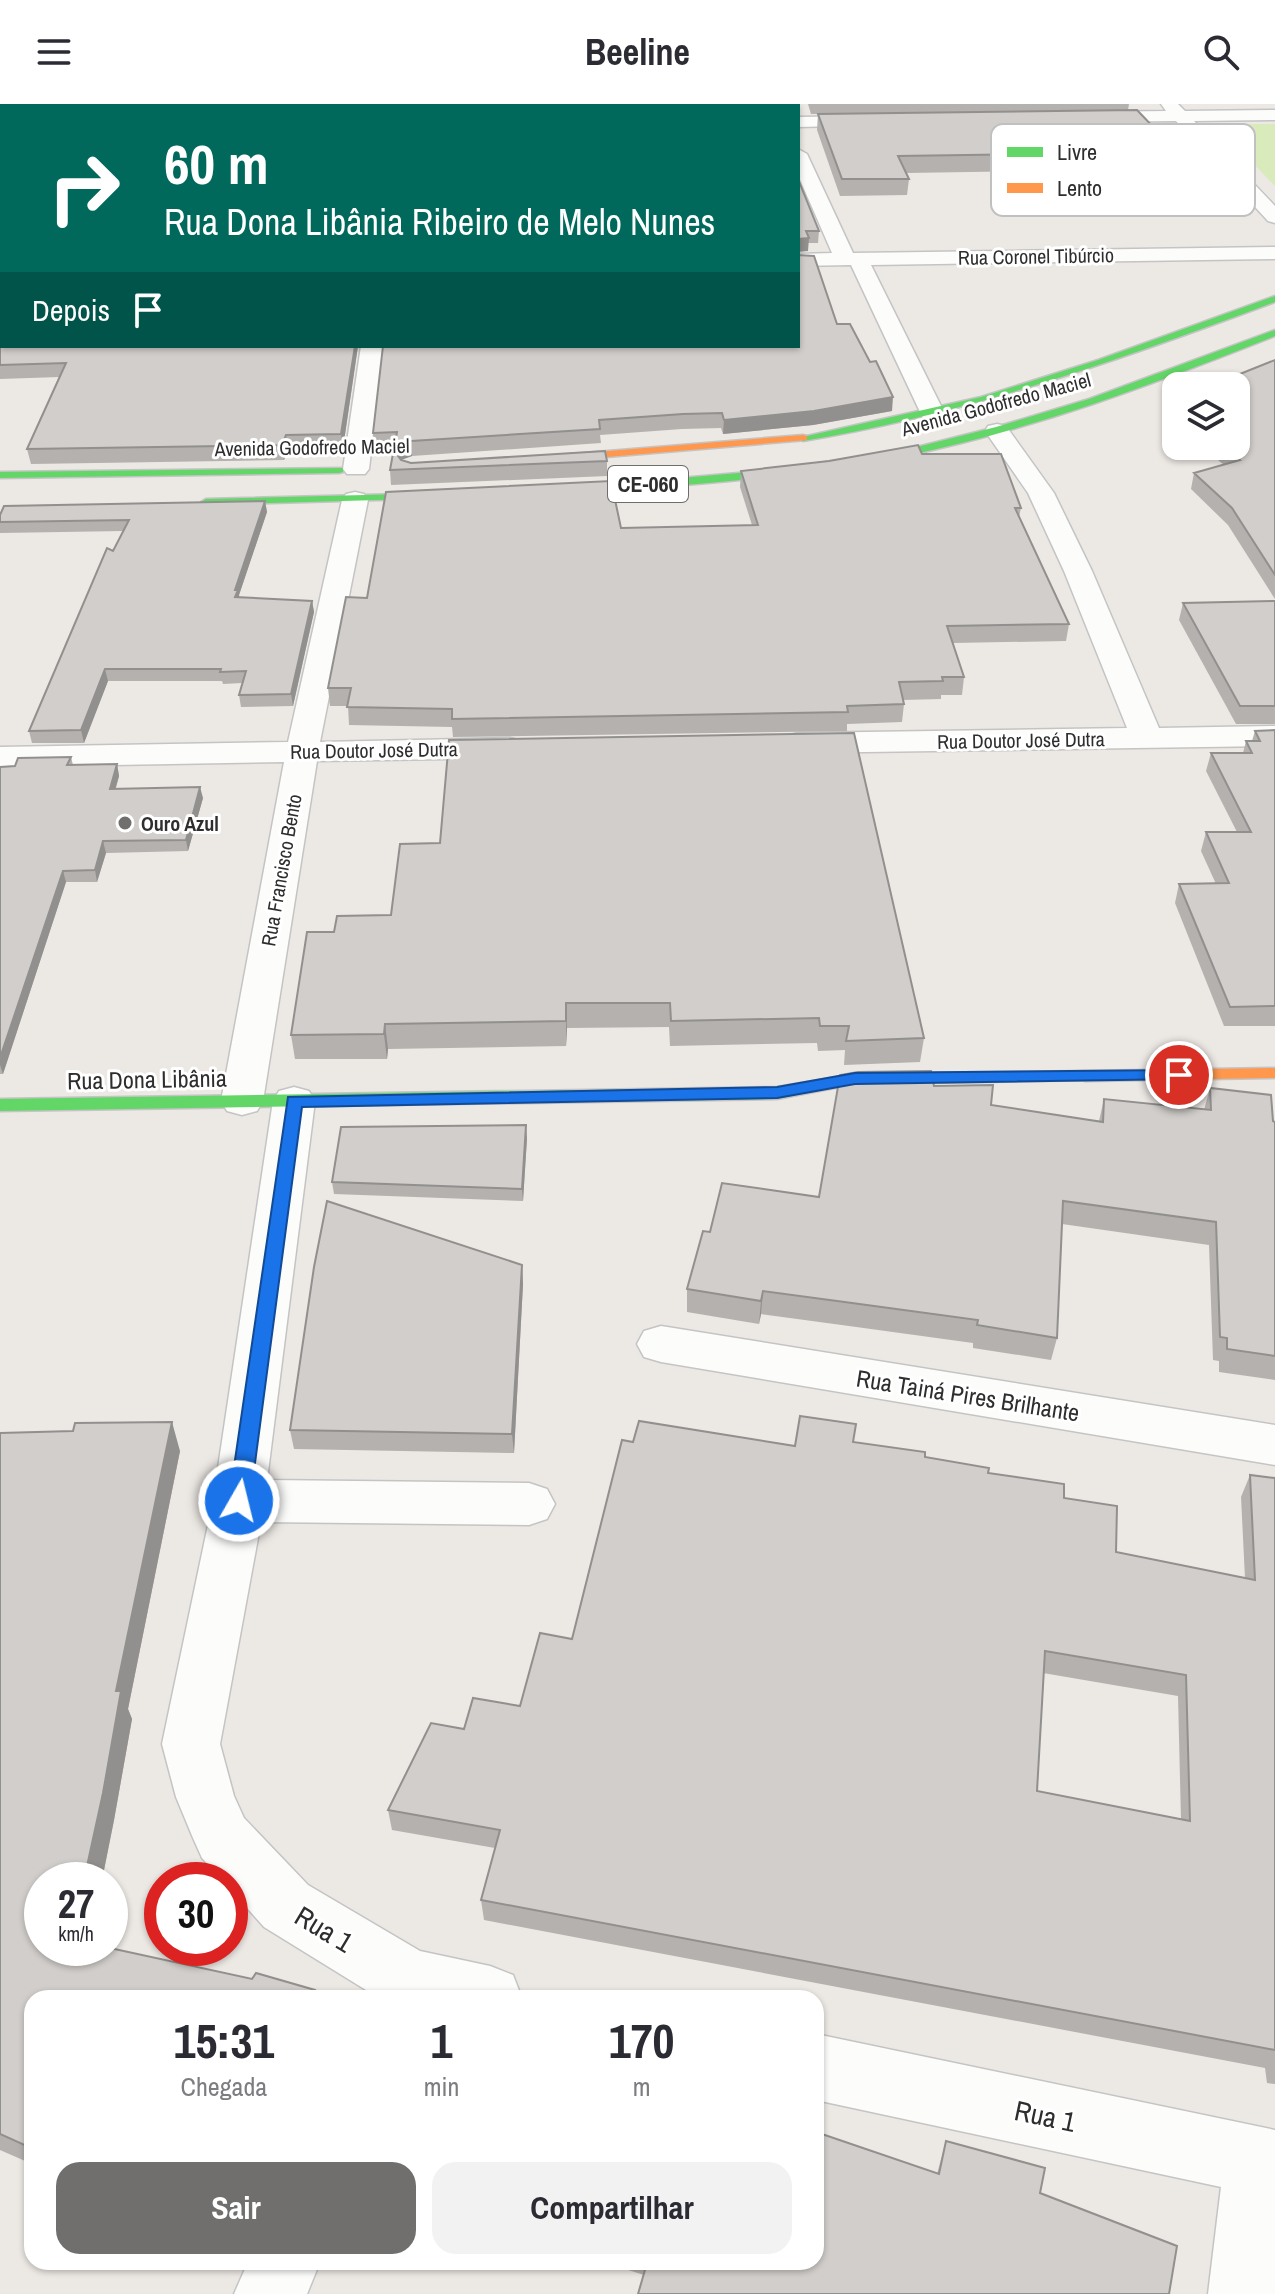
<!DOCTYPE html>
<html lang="pt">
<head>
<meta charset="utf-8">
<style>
  body { margin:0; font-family:"Archivo Narrow",sans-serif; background:#f2f2f3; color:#2b2b33; height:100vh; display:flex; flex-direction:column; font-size:30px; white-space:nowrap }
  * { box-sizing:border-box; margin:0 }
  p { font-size:26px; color:#7c7c81 }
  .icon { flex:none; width:44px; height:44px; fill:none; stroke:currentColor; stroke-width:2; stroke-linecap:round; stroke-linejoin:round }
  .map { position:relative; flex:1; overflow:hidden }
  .sheet { position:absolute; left:24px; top:1886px; width:800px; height:280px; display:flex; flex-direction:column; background:#fff; border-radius:24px; box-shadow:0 2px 6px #0004 }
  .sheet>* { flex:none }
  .guide { position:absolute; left:0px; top:0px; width:800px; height:244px; box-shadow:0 2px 6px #0004; background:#00695c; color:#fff; overflow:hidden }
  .tools { position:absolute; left:1162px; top:268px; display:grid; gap:16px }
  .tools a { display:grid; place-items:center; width:88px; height:88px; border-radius:16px; background:#fff; box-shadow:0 2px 6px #0004; font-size:40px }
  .speed { position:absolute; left:24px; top:1758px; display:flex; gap:16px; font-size:40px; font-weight:700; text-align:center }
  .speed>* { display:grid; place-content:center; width:104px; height:104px; border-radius:50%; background:#fff; box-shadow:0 2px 6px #0004; line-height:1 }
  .speed small { font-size:20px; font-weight:400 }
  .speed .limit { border:12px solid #d22; background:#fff; color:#111 }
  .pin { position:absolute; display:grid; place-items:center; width:68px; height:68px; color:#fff; margin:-34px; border:4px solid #fff; border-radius:50%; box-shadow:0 2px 8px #0007 }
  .me { position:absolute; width:88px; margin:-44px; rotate:8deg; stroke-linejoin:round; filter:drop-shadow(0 0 6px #0008) }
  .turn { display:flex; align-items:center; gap:28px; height:168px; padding:0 32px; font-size:36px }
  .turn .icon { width:104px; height:104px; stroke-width:2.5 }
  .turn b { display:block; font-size:56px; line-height:68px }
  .then { display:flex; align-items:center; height:76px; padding:0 32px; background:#0003; gap:16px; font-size:30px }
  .eta { display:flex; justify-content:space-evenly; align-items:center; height:136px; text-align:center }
  .eta b { font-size:48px; font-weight:800; line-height:56px }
  .cta { display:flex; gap:16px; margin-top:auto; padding:16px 32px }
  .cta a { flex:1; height:92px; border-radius:24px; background:#706f6e; color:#fff; font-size:32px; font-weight:800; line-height:92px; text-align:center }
  .cta a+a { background:#f2f2f3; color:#2b2b33 }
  header { display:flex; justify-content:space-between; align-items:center; height:104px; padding:0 32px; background:#fff; font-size:36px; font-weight:800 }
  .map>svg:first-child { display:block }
  .pitch { fill:#d9eabb }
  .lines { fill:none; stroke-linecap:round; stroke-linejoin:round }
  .street-casing { stroke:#c5c4c5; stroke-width:3 }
  .fast-casing { stroke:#c5c4c5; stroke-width:3 }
  .slow-casing { stroke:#c5c4c5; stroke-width:3 }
  .street { fill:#fcfcfb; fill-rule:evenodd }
  .fast { fill:#63d668; fill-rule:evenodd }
  .slow { fill:#ff974d; fill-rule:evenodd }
  .wall { fill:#b4b1af; fill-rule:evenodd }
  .shaded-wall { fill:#92908e }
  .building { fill:#d1cecb; stroke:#92908e; stroke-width:2; fill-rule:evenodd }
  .route { fill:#1a73e8; stroke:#114b97; stroke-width:2 }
  .poi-dot { fill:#706f6e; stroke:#fff; stroke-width:3 }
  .labels { text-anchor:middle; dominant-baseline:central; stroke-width:6; stroke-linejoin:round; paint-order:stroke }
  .far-street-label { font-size:20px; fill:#2e2e2e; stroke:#fff }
  .far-poi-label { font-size:20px; font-weight:bold; fill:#2e2e2e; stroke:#fff; text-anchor:start }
  .shield { fill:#fff; stroke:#6d6d6d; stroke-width:2 }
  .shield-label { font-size:22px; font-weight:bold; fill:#2e2e2e }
  .street-label { font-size:24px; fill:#2e2e2e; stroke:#fff }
  .near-street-label { font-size:28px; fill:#2e2e2e; stroke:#fff }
  .key { fill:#fff; stroke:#c0c0c0; stroke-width:2 }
  .key-label { font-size:22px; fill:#2e2e2e }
</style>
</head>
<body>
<header><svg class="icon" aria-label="menu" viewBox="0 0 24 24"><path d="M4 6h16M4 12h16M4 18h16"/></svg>Beeline<svg class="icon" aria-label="search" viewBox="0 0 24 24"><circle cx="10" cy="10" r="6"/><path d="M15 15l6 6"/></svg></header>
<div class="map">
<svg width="1275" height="2190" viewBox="0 0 1275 2190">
  <rect width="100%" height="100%" fill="#ece8e4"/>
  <path class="pitch" d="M1215,20h60v62z"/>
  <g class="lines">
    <g class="street-casing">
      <path id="street" d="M396,0h16v2h-16z
        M1161,0h17l7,7 90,-1v10l-81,1 81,85v17l-7,-2 -92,-100 -92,1 -8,-5 8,-5 82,-1z
        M876,12l6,1 3,4 -3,4 -84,2v-10z
        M798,45l9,5 46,99 422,-6v12l-404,6 74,149 -3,5h-18l-3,-5 -70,-149 -53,1v-12l34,-1 -34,-78z
        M361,242h22l-14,123 -4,5h-18l-4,-5z
        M997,320l9,2 48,67 38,78 67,157 116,-2v20l-477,7 -12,-3 -4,-7 4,-7 12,-3 329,-5 -63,-157 -36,-78 -43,-62 3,-5z
        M355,388l9,2 4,6 -48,242 190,-4 12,3 4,7 -4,7 -12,3 -193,3 -54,340 -6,10 -15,4 -15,-4 -6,-10 63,-339 -284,5v-20l288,-5 54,-242 4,-6z
        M294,983l15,4 6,10 -48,379 262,3 18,6 8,15 -8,15 -18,6 -268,-3 -41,222 14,52 10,22 64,67 112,66 70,15 23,9 9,23h-143l-115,-71 -34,-38v-9h-8l-20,-22 -9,-20 -17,-41 -14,-53 51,-243 60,-400 6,-10z
        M661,1222l614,99v40l-614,-103 -17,-5 -7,-13 7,-13z
        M816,1930l459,96v164h-67l13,-107 -405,-87z
        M248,2158h72l-13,32h-73z"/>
    </g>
    <g class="fast-casing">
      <path id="fast" d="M0,29h2l-2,7z
        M1275,192v6c-155,58 -308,112 -472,139l-5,-3 183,-41 117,-37z
        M1275,226v6c-121,48 -243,94 -370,120 -116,24 -234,30 -351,39l-5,-3 5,-3 220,-19 131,-20 91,-23 93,-28z
        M343,364v4l-4,1 -339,5v-6z
        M445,389l4,1v4l-243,7 -5,-3 5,-3z
        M1085,967l8,5 -2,4 -236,4 -78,15 -777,12v-12l777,-12 78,-13z"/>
    </g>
    <g class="slow-casing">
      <path id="slow" d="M803,331l4,1v4l-260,22 -5,-3 5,-3z
        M1275,964v10l-190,3 -8,-5 8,-5z"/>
    </g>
    <use href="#street" class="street"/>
    <use href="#fast" class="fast"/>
    <use href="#slow" class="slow"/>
  </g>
  <path class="wall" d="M808,0h321l-1,6 -317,4z
    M818,10l341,19 -1,7 48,50 -4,17 -133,1 -28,-37 -135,2 3,6 -2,16 -67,1 -23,-66z
    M798,75l21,52 -1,12h-10v8z
    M0,166l2,76h356l-15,102 -55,1 -4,11 -253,4 -4,-15 32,-72 -59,2z
    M837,220l55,87 -79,14 -90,9 -2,-6 -39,1 -82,6 1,8 -189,13 -11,4 10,3 196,-2v15l-216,9 -1,-15 4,-23h-20l-1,-14z
    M1275,256v239l-47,-74 -37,-36 3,-16 30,-8 -23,-19h35z
    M1176,295v26l-9,-8 3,-15z
    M922,350l99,54 -2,9 50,107 -3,17 -113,2 11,34 -2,18h-21v4l-38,1 1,4 -2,18 -55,2v7l-394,6 -1,-10 -103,-2 -1,-19h-18l-2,-18 39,-90 254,-70 131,-3 -12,-38 1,-16z
    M265,397l2,11 -28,83v2l73,4 2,11 -21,94 -52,1 -2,-12 3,-12 -19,1 -1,-3h-114l-24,62h-52l-3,-12 94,-200 -123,2v-18z
    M1275,497v123h-39l-57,-104 4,-17z
    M1275,626v296h-51l-49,-123 4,-19h37l-15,-33 5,-19h31l-31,-61 5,-18h32l3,-12h6l3,-10z
    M71,653l2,8 44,-1 2,12 -3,12 87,10 -15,53 -82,2 -9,29h-31l-63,192h-3v-307l15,-1z
    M334,828l590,106 -4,24 -76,3 1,-15 -27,1 -1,-8 -147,3 -1,-19 -102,1 -1,18 -178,3 -1,10h-92l-4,-24z
    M934,982l57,19 108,16 5,-22 100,11 6,-22 65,34v258l-56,-8v-11l-6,-1 -4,-115 -147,-21 -5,114 -6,22 -78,-12v-5l-124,-17 -88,-12 -2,10 -72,-12v-23l23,-57 109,-35z
    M527,1034l-4,63 -189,-7 -2,-12z
    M522,1161l1,19 -9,169 -220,-4 -4,-19z
    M0,1329l180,18 -52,258 4,10 -18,101 -12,60h-60v68l210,31 63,11 3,8h-286v166l-32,-14z
    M633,1338l162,4 58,-4 72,15 63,16 76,25 52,54 129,26 -4,-81 9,-22 25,3v606l-8,-1 -2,-15 -781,-148 -3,-20 14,-52 -103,-18 -4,-20 76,-81 56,-23 52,-67zM1043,1569l135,23 3,124 -144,-29z
    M816,2028l121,42 9,-33 99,27 -5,25 137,53 -8,48h-531l6,-19 -41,-13h213z"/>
  <path class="shaded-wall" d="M809,134l-1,13 -10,1v-13z
    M355,242h3l-15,102 -2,-14z
    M893,293l-1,14 -79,14 -90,9 1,-14z
    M286,331l2,14 -4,11 -2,-15z
    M411,337l1,15 -11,4 -6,-8 4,-7z
    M265,397l2,11 -28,83 1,6 -3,8 -2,-19z
    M312,497l2,11 -21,94 -2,-12z
    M105,565l3,12 -24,62 -3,-13z
    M117,660l2,12 -7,24 -2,-11z
    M200,683l3,11 -15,53 -2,-11z
    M103,737l3,12 -9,29 -2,-12z
    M63,767l3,11 -63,192 -3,-9v-7z
    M566,899l1,25 -1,18z
    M385,920l3,25 -1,10 -3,-25z
    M526,1021l1,13 -4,63 -1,-12z
    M522,1161l1,19 -9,169 -2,-19z
    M763,1187l-2,23 -2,10 2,-23z
    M172,1318l8,29 -52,258 4,10 -18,101 -12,60h-18l32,-189z"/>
  <path class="building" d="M112,0h264l-1,2h-264z
    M486,0h110l1,2h-111z
    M1137,6l22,23h-8l55,57 -135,1 -28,-37 -145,2 11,23h-67l-24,-65z
    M2,73v91l-1,-13h-1v-75z
    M798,75l21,52h-13l3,7 -11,1z
    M798,151l16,1 23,68h13l20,38 6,-1 17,36 -79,14 -90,9 -2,-7 -39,1 -84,6 1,9 -189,12 -12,4 -4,7 6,8 10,3 194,-12 2,10 -217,9 7,-38 -24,1 10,-87h415z
    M2,165v77h353l-14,88 -55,1 -4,10 -255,4 39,-86 -66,2v-95z
    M1275,256v215l-43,-67 -38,-35 46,-13 -16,-14h12v-60h-26z
    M1176,295v8l-6,-5z
    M918,341l4,9h79l20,54h-6l54,116 -122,2 17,51h-22l1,4 -44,1 5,22 -57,2 1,6 -396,7v-10l-105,-2 4,-19h-23l18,-91 21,1 19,-106 225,-11 10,47 137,-3 -17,-54 88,-10z
    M265,397l-30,89h3l-3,7 77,4 -21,93 -52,1 7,-24 -26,1 1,-3h-116l-24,61 -52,1 78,-183 6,3 16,-31 -129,2v-7l4,-9z
    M1275,497v105h-35l-57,-103z
    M1275,626v276l-45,1 -51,-123 50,-1 -23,-51h45l-40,-79h41l-6,-12h14l-5,-10z
    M854,629l70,305 -78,3 3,-15h-29l-1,-8 -148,3 -1,-18h-104v18l-181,3 -1,10 -93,1 16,-103h27l3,-16 54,-1 9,-71 40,-1 9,-103z
    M71,653l-4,8 50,-1 -7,25 90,-2 -14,53 -83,1 -8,29 -32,1 -63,187v-291l15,-1 3,-8z
    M931,967l3,15 59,-1 -2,20 112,17 1,-23 107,11 -1,-22 61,7 2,26 2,1v234l-48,-7v-11l-7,-1 -4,-115 -153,-21 -6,137 -80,-13 1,-5 -126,-17 -89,-12 -2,10 -74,-12 16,-58 7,1 12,-49 97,14 21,-122 18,-3z
    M526,1021l-4,64 -190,-7 9,-55z
    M327,1097l195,64 -10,169 -222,-4 24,-163z
    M800,1312l56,8 -3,18 72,10v5l64,11 -1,5 76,11v14l53,8 -1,46 139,28 -5,-105 25,3v572l-794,-150 19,-70 -112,-20 43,-87 33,6 9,-31 47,8 20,-73 32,6 50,-199 11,2 6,-21 156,25zM1045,1547l141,24 4,146 -153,-30z
    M172,1318l-56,269h5l-18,102 -19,87h-42v68h68l142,31 4,-6 59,17 -3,8h-280l-1,150 -31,-14v-701l73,-2 2,-8z
    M816,2028l123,42 7,-33 99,27 -5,25 137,53 -8,48h-531l9,-31 -4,-1h173z"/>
  <path class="route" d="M1179,966l8,5 -2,4 -330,5 -78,14 -475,9 -52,394 -3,6 -8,3 -7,-3 -3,-6 59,-404 489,-10 78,-14z"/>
  <circle class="poi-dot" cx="125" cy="719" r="8"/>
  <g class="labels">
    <g class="far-street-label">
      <text transform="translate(1036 152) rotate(-1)">Rua Coronel Tibúrcio</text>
      <text transform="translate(996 300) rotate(-15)">Avenida Godofredo Maciel</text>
      <text transform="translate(312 343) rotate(-1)">Avenida Godofredo Maciel</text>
      <text transform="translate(1021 636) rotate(-1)">Rua Doutor José Dutra</text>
      <text transform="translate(374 646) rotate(-1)">Rua Doutor José Dutra</text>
      <text transform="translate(281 766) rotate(-80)">Rua Francisco Bento</text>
    </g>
    <g class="far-poi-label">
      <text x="141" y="719">Ouro Azul</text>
    </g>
    <rect class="shield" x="608" y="362" width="80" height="36" rx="6"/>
    <g class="shield-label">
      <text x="648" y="380">CE-060</text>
    </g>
    <g class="street-label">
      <text transform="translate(147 975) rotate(-1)">Rua Dona Libânia</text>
      <text transform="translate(968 1291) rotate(9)">Rua Tainá Pires Brilhante</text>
    </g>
    <g class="near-street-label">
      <text transform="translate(324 1825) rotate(31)">Rua 1</text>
      <text transform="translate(1045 2012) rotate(12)">Rua 1</text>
    </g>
  </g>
  <rect x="991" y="20" width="264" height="92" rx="12" class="key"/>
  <rect x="1007" y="43" width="36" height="10" fill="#63d668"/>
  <rect x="1007" y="79" width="36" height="10" fill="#ff974d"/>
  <g class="key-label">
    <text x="1057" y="56">Livre</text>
    <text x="1057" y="92">Lento</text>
  </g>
</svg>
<div class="tools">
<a><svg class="icon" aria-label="layers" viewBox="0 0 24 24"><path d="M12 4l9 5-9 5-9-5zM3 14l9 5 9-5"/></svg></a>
</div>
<div class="speed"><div>27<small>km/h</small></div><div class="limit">30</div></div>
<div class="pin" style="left:1179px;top:971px;background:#d93025"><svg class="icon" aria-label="arrive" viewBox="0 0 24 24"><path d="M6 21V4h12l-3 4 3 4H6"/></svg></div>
<svg class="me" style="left:239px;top:1397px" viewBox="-20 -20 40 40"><circle r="17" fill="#1a73e8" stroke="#fff" stroke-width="3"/><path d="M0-11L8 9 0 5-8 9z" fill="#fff"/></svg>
<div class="guide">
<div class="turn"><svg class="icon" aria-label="right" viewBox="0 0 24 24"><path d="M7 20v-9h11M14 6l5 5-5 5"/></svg><div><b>60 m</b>Rua Dona Libânia Ribeiro de Melo Nunes</div></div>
<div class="then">Depois<svg class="icon" aria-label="arrive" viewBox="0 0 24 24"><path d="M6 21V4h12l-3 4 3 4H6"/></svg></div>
</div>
<section class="sheet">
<div class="eta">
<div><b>15:31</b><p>Chegada</p></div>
<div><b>1</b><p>min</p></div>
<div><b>170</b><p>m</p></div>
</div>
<div class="cta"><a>Sair</a><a>Compartilhar</a></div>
</section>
</div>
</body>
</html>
